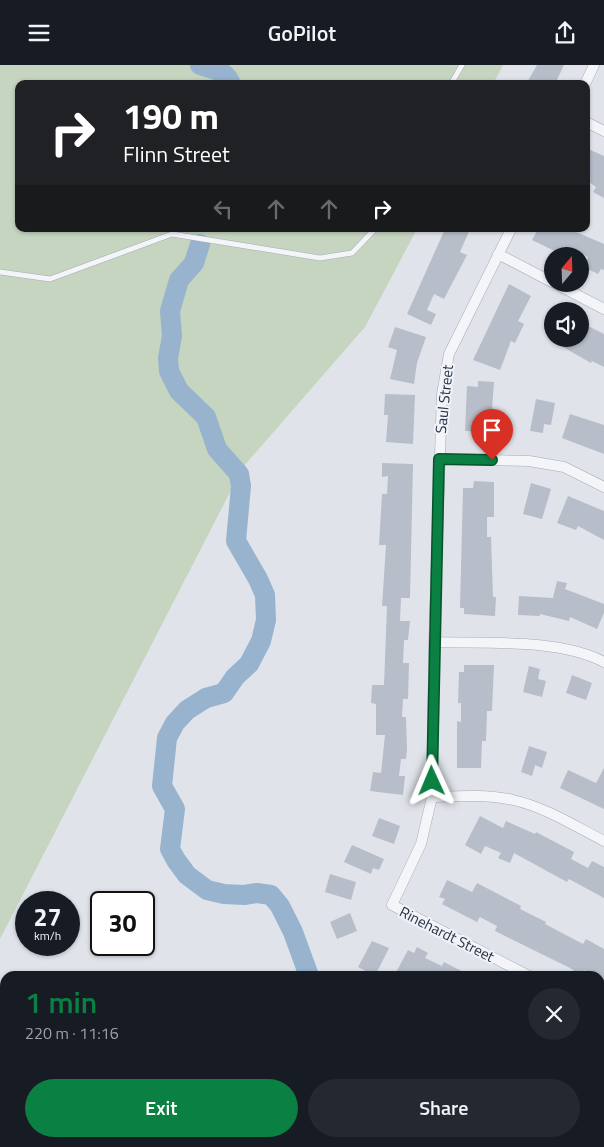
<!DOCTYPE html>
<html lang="en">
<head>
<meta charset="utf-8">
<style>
  body { margin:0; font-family:"Titillium Web",sans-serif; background:#242831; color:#f1f3f6; height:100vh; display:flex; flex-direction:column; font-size:19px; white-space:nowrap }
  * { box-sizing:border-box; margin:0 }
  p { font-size:16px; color:#9ea1a6 }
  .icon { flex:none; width:28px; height:28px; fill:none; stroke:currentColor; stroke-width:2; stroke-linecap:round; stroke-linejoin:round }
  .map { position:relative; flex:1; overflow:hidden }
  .side { position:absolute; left:0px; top:906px; width:605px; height:176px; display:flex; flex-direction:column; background:#171b24; border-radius:15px 15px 0 0; box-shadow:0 1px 4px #0004 }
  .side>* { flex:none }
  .banner { position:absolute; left:15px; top:15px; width:575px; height:152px; border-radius:10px; box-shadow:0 1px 4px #0004; background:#202124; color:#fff; overflow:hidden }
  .needle { width:32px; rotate:19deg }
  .tools { position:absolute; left:544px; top:182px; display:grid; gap:10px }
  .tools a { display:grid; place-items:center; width:45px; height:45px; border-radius:50%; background:#171b24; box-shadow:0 1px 4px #0004; font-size:25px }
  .speed { position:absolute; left:15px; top:826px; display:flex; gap:10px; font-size:25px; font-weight:700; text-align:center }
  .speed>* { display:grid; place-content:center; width:65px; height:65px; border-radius:50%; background:#171b24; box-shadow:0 1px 4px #0004; line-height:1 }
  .speed small { font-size:12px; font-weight:400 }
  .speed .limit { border:2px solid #111; border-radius:8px; background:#fff; color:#111 }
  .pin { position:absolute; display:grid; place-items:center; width:42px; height:42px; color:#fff; margin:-51px -21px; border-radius:50% 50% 50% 0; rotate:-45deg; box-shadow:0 0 5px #0007 }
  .pin .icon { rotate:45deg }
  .me { position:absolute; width:55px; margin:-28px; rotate:359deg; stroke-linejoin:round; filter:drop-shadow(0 0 4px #0008) }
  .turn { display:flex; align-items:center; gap:18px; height:105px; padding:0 25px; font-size:22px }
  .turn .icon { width:65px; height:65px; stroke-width:2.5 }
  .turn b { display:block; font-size:35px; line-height:42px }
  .lanes { display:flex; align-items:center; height:48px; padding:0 25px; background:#0003; justify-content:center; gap:25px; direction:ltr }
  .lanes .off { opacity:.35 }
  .round { display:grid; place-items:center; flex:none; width:52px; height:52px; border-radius:26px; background:#242831 }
  .overview { display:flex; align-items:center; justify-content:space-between; height:85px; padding:0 25px }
  h1 { font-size:30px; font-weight:600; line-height:38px; color:#0b8043 }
  .primary-button { display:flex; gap:10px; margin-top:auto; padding:10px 25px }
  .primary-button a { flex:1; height:58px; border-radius:30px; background:#0b8043; color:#fff; font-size:20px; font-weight:600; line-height:58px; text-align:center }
  .primary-button a+a { background:#242831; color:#f1f3f6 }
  header { display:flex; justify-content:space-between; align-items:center; height:65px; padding:0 25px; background:#171b24; font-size:22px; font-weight:600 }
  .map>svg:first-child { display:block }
  .green { fill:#c6d5c0 }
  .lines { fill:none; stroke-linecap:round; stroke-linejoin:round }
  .river { stroke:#97b3ce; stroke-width:20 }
  .building { fill:#b7bdc9 }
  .service-casing { stroke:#a5abb5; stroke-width:6 }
  .minor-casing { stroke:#a5abb5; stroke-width:11 }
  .service { stroke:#f3f5f8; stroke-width:5 }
  .minor { stroke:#f3f5f8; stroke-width:10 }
  .route-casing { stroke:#07532c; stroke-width:12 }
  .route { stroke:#0b8043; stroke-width:9 }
  .labels { text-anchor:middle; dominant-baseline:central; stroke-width:4; stroke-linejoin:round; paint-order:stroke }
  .street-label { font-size:15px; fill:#273244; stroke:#f0f3f8 }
</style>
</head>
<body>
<header><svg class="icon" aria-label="menu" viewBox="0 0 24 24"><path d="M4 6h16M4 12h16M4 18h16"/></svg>GoPilot<svg class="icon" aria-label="share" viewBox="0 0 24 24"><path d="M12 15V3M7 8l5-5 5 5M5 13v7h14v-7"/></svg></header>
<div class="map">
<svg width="604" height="1082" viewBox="0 0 604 1082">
  <rect width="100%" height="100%" fill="#e0e4ea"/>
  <path class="green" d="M0,0h503l-10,19h-474v145h398l-52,98 -122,140 -243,472z"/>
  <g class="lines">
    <path class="river" d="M200,0c13,5 25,4 31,19
      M200,179l-6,19 -15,17 -9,31 2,25 -4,22 1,13 10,20 27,26 11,32 22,25 2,12 -5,55 22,38 7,16 1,25 -5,21 -12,23 -14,13 -11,16 -18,5 -19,12 -12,13 -8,15 -5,48 13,23 -5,40 6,11 11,15 20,15 17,4 20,1 13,-2 14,2 9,11 13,26 16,44
      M305,1078l2,4"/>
  </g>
  <path class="building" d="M537,0h27l-9,19h-29z
    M586,83l18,8v42l-11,-6 3,-5 -10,-7z
    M445,164h25l-10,23 7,3 -23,44 -10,-5 -7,16 9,4 -5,11 -24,-11z
    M538,164h31l35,15v26l-3,-1 -3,5 -14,-7 4,-10 -15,-8 -4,7h-4l-33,-16z
    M509,219l22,12 -13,25 6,3 -9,19 -4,-2 -11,29 -27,-10z
    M588,261l16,8v33l-12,-6 -1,2 -42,-24h32z
    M395,262l31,10 -9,26 -3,21 -24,-5 7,-29 -9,-3z
    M478,316l16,1 -2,28h5l-1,22 -31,-1 2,-45 11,1z
    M385,329l30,1 -2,49 -27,-2 2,-27h-4z
    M536,334l19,4 -4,22 -7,-1 -1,9 -13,-2z
    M570,349l34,11v29l-42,-16z
    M382,398l31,1 -3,134h-9l-1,23h10l-2,19h-4l-1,23h6l-1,36h-5l-1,18h4l1,32 -1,10h-5l-2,17h6l-2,19 -33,-4 3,-19 8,1 4,-38h-9v-31l-5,-1 1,-18h12l3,-79h-5l4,-61h-7l3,-51h5l1,-18 -6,1z
    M474,416l20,1v35h-7v20h4l2,60h3l-1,19 -31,-2v-6h-4l3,-120h10z
    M531,418l20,6 -9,30 -19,-5z
    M568,431l36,15v29l-26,-14 -2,4 -19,-7z
    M557,516l10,2 -2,6 39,15v9l-7,16 -27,-12 -1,4 -29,-7v2l-22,-1 1,-19 34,2z
    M464,600h30l-2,46h-5l-1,30h-4l-1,27h-24v-47l4,1v-19h-3l1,-31h5z
    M529,601l11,3 -2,10 8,2 -4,16 -19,-5z
    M572,610l20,8 -6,17 -20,-7z
    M529,681l18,6 -5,16 -7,-3 -3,11 -11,-4z
    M604,703v41l-44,-21 8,-18 28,13z
    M480,751l23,12 3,-7 29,13 1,-2 38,20 -3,7 17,9 4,-7 12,6v31l-35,-19 -2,3 -53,-29 -4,10 -12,-5 3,-5 -16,-7 -4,8 -16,-9z
    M379,753l21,8 -6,18 -22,-8z
    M352,780l32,14 -5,11 -6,-2 -2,6 -27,-12z
    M330,809l26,8 -5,18 -26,-8z
    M447,815l25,12 5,-9 44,23 -1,3 26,13 -1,2 38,20 3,-5 18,10v32l-4,-2v-3h-5l-11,-6 -3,6 -11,-8 -65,-32 -10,-5 2,-5 -17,-9 -3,5 -35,-18 3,-5 -6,-2z
    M350,848l7,18 -20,8 -7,-17z
    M372,876l17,7 -14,28 -17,-9z
    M417,882l11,6 -3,5 17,8 2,-4 27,14h-77l14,-26 6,3z"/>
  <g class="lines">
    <g class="service-casing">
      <path id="service" d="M451,19l11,-19
        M0,207l50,7 122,-45 148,24 32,-5 23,-24"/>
    </g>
    <g class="minor-casing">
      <path id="minor" d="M585,19l9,-19
        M586,57l18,9
        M511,164l-62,125 -7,40 -8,248 -2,155 -11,47 -29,61 137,71
        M498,189l54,28
        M556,219l48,25
        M439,394l90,2 35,6 40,20
        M434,577c51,2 124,-4 170,20
        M432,732c27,-1 55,-3 81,3 32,7 62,26 91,41
        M600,948l4,2
        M0,1069l5,-9
        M501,1078l9,4"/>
    </g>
    <use href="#service" class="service"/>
    <use href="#minor" class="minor"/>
  </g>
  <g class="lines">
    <g class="route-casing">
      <path id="route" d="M432,716l7,-322 53,1"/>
    </g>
    <use href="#route" class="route"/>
  </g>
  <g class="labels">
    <g class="street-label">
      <text transform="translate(444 334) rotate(-84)">Saul Street</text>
      <text transform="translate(447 869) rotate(27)">Rinehardt Street</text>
    </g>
  </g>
</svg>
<div class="tools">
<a><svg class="needle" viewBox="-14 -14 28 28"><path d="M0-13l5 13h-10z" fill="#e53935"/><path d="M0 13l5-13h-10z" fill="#9ea1a6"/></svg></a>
<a><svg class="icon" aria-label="sound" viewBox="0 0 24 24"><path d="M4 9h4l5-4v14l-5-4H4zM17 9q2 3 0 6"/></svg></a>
</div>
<div class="speed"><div>27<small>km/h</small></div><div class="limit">30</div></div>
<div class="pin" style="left:492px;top:395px;background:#d93025"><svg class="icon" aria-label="arrive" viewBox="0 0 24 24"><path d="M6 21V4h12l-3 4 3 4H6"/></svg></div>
<svg class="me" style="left:432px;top:716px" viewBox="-20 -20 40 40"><path d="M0-17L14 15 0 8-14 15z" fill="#0b8043" stroke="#fff" stroke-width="4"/></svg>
<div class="banner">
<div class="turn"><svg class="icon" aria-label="right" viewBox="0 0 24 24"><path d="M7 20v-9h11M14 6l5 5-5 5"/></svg><div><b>190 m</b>Flinn Street</div></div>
<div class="lanes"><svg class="icon off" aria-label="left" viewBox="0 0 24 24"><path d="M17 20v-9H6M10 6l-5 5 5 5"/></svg><svg class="icon off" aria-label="ahead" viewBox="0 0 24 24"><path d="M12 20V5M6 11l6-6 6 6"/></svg><svg class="icon off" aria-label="ahead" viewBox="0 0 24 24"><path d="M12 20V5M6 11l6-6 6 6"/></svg><svg class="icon" aria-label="right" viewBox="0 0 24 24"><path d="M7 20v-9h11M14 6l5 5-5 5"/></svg></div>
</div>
<section class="side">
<div class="overview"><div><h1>1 min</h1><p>220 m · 11:16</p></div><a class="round"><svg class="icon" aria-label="close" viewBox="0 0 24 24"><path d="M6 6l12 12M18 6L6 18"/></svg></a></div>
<div class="primary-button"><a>Exit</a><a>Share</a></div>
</section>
</div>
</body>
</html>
